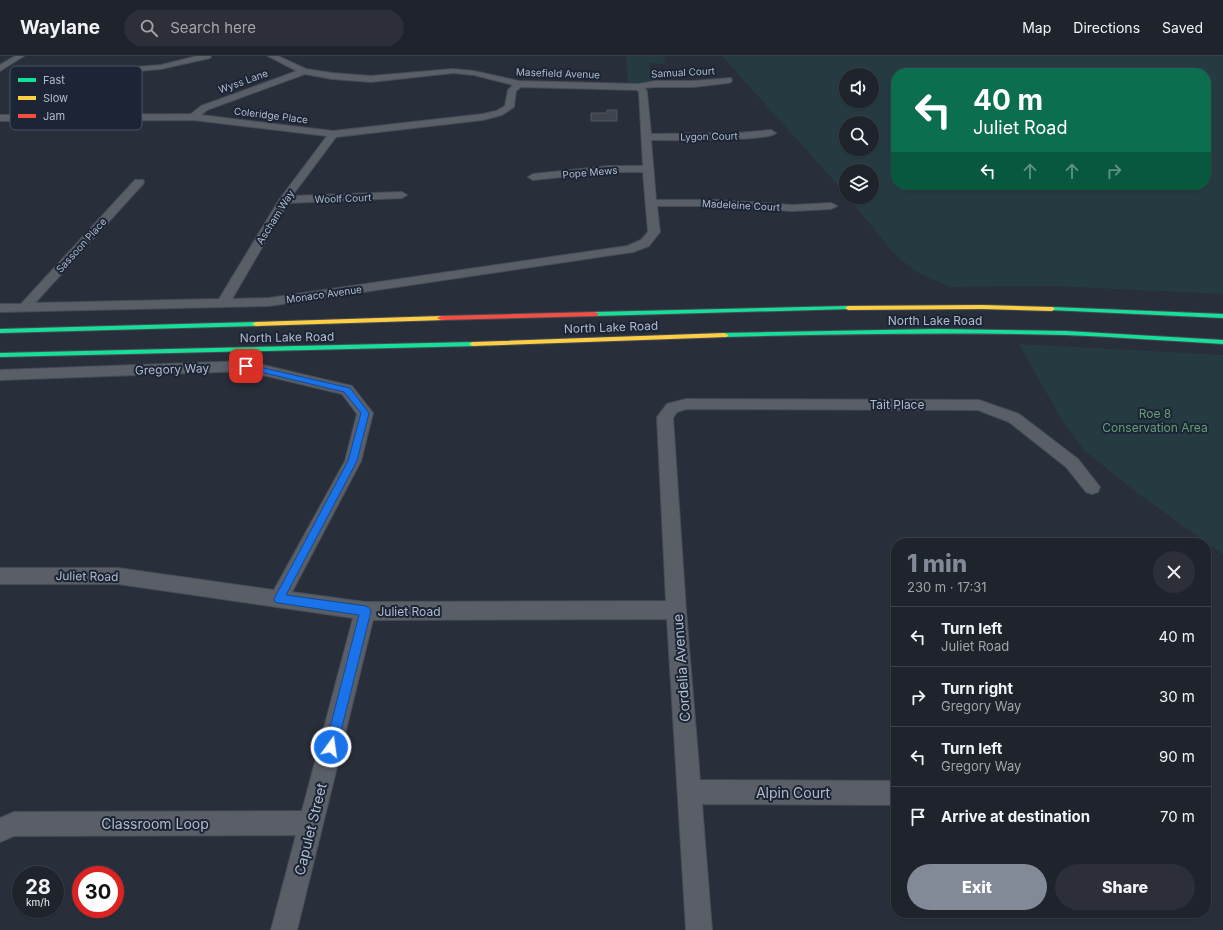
<!DOCTYPE html>
<html lang="en">
<head>
<meta charset="utf-8">
<style>
  body { margin:0; font-family:Inter,sans-serif; background:#2c2f38; color:#f1f3f6; height:100vh; display:flex; flex-direction:column; font-size:15px; white-space:nowrap }
  * { box-sizing:border-box; margin:0 }
  p { font-size:13px; color:#a1a4a9 }
  .icon { flex:none; width:22px; height:22px; fill:none; stroke:currentColor; stroke-width:2; stroke-linecap:round; stroke-linejoin:round }
  .map { position:relative; flex:1; overflow:hidden }
  .details { position:absolute; left:891px; top:482px; width:320px; height:380px; display:flex; flex-direction:column; background:#1f232c; border-radius:16px; box-shadow:0 1px 3px #0004,0 0 0 1px #3c4048 }
  .details>* { flex:none }
  .guide { position:absolute; left:891px; top:12px; width:320px; height:122px; border-radius:16px; box-shadow:0 1px 3px #0004,0 0 0 1px #3c4048; background:#0b6e4f; color:#fff; overflow:hidden }
  .buttons { position:absolute; left:839px; top:12px; display:grid; gap:8px }
  .buttons a { display:grid; place-items:center; width:40px; height:40px; border-radius:50%; background:#1f232c; box-shadow:0 1px 3px #0004,0 0 0 1px #3c4048; font-size:20px }
  .speed { position:absolute; left:12px; top:810px; display:flex; gap:8px; font-size:20px; font-weight:700; text-align:center }
  .speed>* { display:grid; place-content:center; width:52px; height:52px; border-radius:50%; background:#1f232c; box-shadow:0 1px 3px #0004,0 0 0 1px #3c4048; line-height:1 }
  .speed small { font-size:10px; font-weight:400 }
  .speed .limit { border:6px solid #d22; background:#fff; color:#111 }
  .pin { position:absolute; display:grid; place-items:center; width:34px; height:34px; color:#fff; margin:-17px; border-radius:8px; box-shadow:0 2px 6px #0006 }
  .me { position:absolute; width:44px; margin:-22px; rotate:14deg; stroke-linejoin:round; filter:drop-shadow(0 0 3px #0008) }
  .turn { display:flex; align-items:center; gap:14px; height:84px; padding:0 16px; font-size:18px }
  .turn .icon { width:52px; height:52px; stroke-width:2.5 }
  .turn b { display:block; font-size:28px; line-height:34px }
  .lanes { display:flex; align-items:center; height:38px; padding:0 16px; background:#0003; justify-content:center; gap:20px; direction:ltr }
  .lanes .off { opacity:.35 }
  .round { display:grid; place-items:center; flex:none; width:42px; height:42px; border-radius:21px; background:#2c2f38 }
  .overview { display:flex; align-items:center; justify-content:space-between; height:68px; padding:0 16px }
  h1 { font-size:24px; font-weight:800; line-height:30px; color:#828a98 }
  .button { display:flex; gap:8px; margin-top:auto; padding:8px 16px }
  .button a { flex:1; height:46px; border-radius:24px; background:#828a98; color:#fff; font-size:16px; font-weight:800; line-height:46px; text-align:center }
  .button a+a { background:#2c2f38; color:#f1f3f6 }
  ul { padding:0; list-style:none }
  li { display:flex; align-items:center; gap:12px; height:60px; padding:0 16px; border-top:1px solid #3c4048 }
  li div { flex:1 }
  li b { display:block; font-size:15px }
  li em { font-style:normal }
  header { display:flex; align-items:center; gap:24px; box-sizing:border-box; height:56px; padding:0 20px; background:#1f232c; border-bottom:1px solid #3c4048 }
  header strong { font-size:19px }
  nav { display:flex; gap:22px; margin-inline-start:auto; font-size:14px }
  .search { width:280px; height:36px; background:#2c2f38; display:flex; align-items:center; gap:10px; box-sizing:border-box; padding:0 14px; border-radius:22px; color:#a1a4a9; font-size:15px }
  .map>svg:first-child { display:block }
  .green { fill:#253b41; fill-rule:evenodd }
  .building { fill:#3e434e; stroke:#515761 }
  .lines { fill:none; stroke-linecap:round; stroke-linejoin:round }
  .street-casing { stroke:#464c56; stroke-width:2 }
  .fast-casing { stroke:#464c56; stroke-width:2 }
  .slow-casing { stroke:#464c56; stroke-width:2 }
  .jam-casing { stroke:#464c56; stroke-width:2 }
  .street { fill:#595e67; fill-rule:evenodd }
  .fast { fill:#16e098; fill-rule:evenodd }
  .slow { fill:#ffcf43; fill-rule:evenodd }
  .jam { fill:#f24e42; fill-rule:evenodd }
  .route { fill:#1a73e8; stroke:#114b97 }
  .labels { text-anchor:middle; dominant-baseline:central; stroke-width:4; stroke-linejoin:round; paint-order:stroke }
  .far-street-label { font-size:10px; fill:#b2bbcb; stroke:#1b2535 }
  .street-label { font-size:12px; fill:#b2bbcb; stroke:#1b2535 }
  .park-label { font-size:12px; fill:#679f76; stroke:#1b2535 }
  .near-street-label { font-size:14px; fill:#b2bbcb; stroke:#1b2535 }
  .key { fill:#1b2535; stroke:#485262; stroke-width:1 }
  .key-label { font-size:11px; fill:#b2bbcb }
</style>
</head>
<body>
<header>
<strong>Waylane</strong>
<div class="search"><svg class="icon" aria-label="search" viewBox="0 0 24 24"><circle cx="10" cy="10" r="6"/><path d="M15 15l6 6"/></svg>Search here</div>
<nav><a>Map</a><a>Directions</a><a>Saved</a></nav>
</header>
<div class="map">
<svg width="1223" height="874" viewBox="0 0 1223 874">
  <rect width="100%" height="100%" fill="#292f3a"/>
  <path class="green" d="M626,0h38l1,8 -16,-1 3,20h-24z
    M722,0h501v238l-169,-8 -104,1 -33,-15 -21,-16 -48,-59h24v-26h-26v23zM896,17h310v112h-310zM846,19h26v26h-26zM846,67h26v26h-26z
    M1019,288l204,11v199l-83,-59 -56,-45 -21,-28z"/>
  <path class="building" d="M607,54h10v11h-26v-8h15z"/>
  <g class="lines">
    <g class="street-casing">
      <path id="street" d="M15,0h9l-24,15v-6z
        M197,0h14l-1,2 -49,11 -24,2h-106l-4,-2 4,-2h106l24,-2z
        M268,0h10l28,13 26,4 39,3 82,-7 21,2 45,10 120,3 16,-3h38l38,-3 1,2 -1,2 -3,1 -35,4h-38l-10,1 2,4 4,42 87,-1 33,-3 5,3c-8,9 -107,7 -125,7l5,60h62l74,5 39,-2 6,3 -6,3 -39,2 -74,-5h-61l3,26 -11,14 -16,6 -364,54 -269,6v-8h21l114,-124h8l1,2 -1,2 -108,119 184,-4 60,-99 48,-64 -134,-16 -193,1v-6l191,-1 10,-8 96,-35zM453,17l21,2 39,10 -5,5 -3,16 -9,5 -13,3 -150,17 -132,-16 6,-5 98,-36 27,5 39,3zM521,31l116,3 2,2 4,74h-34l-76,8 -5,3 5,3 76,-8h34l5,60 -7,8 -14,6 -358,52 -37,1 56,-96 114,-5 5,-3 -5,-3 -110,4 44,-59 147,-17 19,-5 12,-8 2,-16z
        M246,305l106,25 21,27 -12,48 -69,131 73,10 301,-1 -9,-184 10,-13 19,-5 293,1 40,14 59,45 22,28 -2,5 -6,2 -6,-2 -20,-25 -57,-45 -31,-12 -292,-1 -9,3 -4,6 13,192 14,170 196,1v24l-194,-1 10,126h-26l-19,-311 -294,1 -76,310h-26l25,-95 -282,1 -14,6v-24l14,-6 288,-1 51,-193 -235,-34h-118v-16h118l156,22 71,-129 12,-47 -15,-20 -96,-23 -246,9v-10z"/>
    </g>
    <g class="fast-casing">
      <path id="fast" d="M848,250l2,1v2l-255,7 -4,-2 4,-2z
        M1052,251l171,7v4l-173,-8 -1,-1z
        M256,266l4,2 -1,2 -259,7v-4z
        M937,273l129,2 157,9v4c-52,-3 -105,-7 -157,-9 -114,-3 -228,-1 -342,2l-4,-2 4,-2z
        M473,286l4,2 -1,2 -476,11v-4z"/>
    </g>
    <g class="slow-casing">
      <path id="slow" d="M982,249l70,2 3,2 -3,2 -70,-2 -134,1 -3,-2 3,-2z
        M441,260h3v4l-188,6 -4,-2 4,-2z
        M724,277l4,2 -1,2 -254,9 -4,-2 4,-2z"/>
    </g>
    <g class="jam-casing">
      <path id="jam" d="M595,256l4,2 -2,2 -156,4 -4,-2 4,-2z"/>
    </g>
    <use href="#street" class="street"/>
    <use href="#fast" class="fast"/>
    <use href="#slow" class="slow"/>
    <use href="#jam" class="jam"/>
  </g>
  <path class="route" d="M246,308l104,24 19,25 -12,48 -71,134 80,11 3,2 2,3 -34,136 -2,5 -4,1 -4,-1 -2,-5 34,-132 -80,-12 -4,-1 -1,-3 74,-138 13,-48 -17,-21 -100,-24 -1,-2z"/>
  <g class="labels">
    <g class="far-street-label">
      <text transform="translate(683 16) rotate(-3)">Samual Court</text>
      <text transform="translate(558 17) rotate(2)">Masefield Avenue</text>
      <text transform="translate(243 25) rotate(-20)">Wyss Lane</text>
      <text transform="translate(271 59) rotate(7)">Coleridge Place</text>
      <text transform="translate(709 80) rotate(-1)">Lygon Court</text>
      <text transform="translate(590 116) rotate(-5)">Pope Mews</text>
      <text transform="translate(343 142) rotate(-2)">Woolf Court</text>
      <text transform="translate(741 149) rotate(3)">Madeleine Court</text>
      <text transform="translate(275 161) rotate(-58)">Ascham Way</text>
      <text transform="translate(81 189) rotate(-48)">Sassoon Place</text>
      <text transform="translate(324 238) rotate(-8)">Monaco Avenue</text>
    </g>
    <g class="street-label">
      <text x="935" y="264">North Lake Road</text>
      <text transform="translate(611 271) rotate(-2)">North Lake Road</text>
      <text transform="translate(287 281) rotate(-1)">North Lake Road</text>
      <text transform="translate(172 313) rotate(-2)">Gregory Way</text>
      <text x="897" y="348">Tait Place</text>
      <text transform="translate(87 520) rotate(1)">Juliet Road</text>
      <text x="409" y="555">Juliet Road</text>
    </g>
    <g class="park-label">
      <text x="1155" y="357">Roe 8<tspan x="1155" dy="14">Conservation Area</tspan></text>
    </g>
    <g class="near-street-label">
      <text transform="translate(681 612) rotate(-94)">Cordelia Avenue</text>
      <text x="793" y="736">Alpin Court</text>
      <text x="155" y="767">Classroom Loop</text>
      <text transform="translate(310 773) rotate(-76)">Capulet Street</text>
    </g>
  </g>
  <rect x="10" y="10" width="132" height="64" rx="6" class="key"/>
  <rect x="18" y="22" width="18" height="4" fill="#16e098"/>
  <rect x="18" y="40" width="18" height="4" fill="#ffcf43"/>
  <rect x="18" y="58" width="18" height="4" fill="#f24e42"/>
  <g class="key-label">
    <text x="43" y="28">Fast</text>
    <text x="43" y="46">Slow</text>
    <text x="43" y="64">Jam</text>
  </g>
</svg>
<div class="buttons">
<a><svg class="icon" aria-label="sound" viewBox="0 0 24 24"><path d="M4 9h4l5-4v14l-5-4H4zM17 9q2 3 0 6"/></svg></a>
<a><svg class="icon" aria-label="search" viewBox="0 0 24 24"><circle cx="10" cy="10" r="6"/><path d="M15 15l6 6"/></svg></a>
<a><svg class="icon" aria-label="layers" viewBox="0 0 24 24"><path d="M12 4l9 5-9 5-9-5zM3 14l9 5 9-5"/></svg></a>
</div>
<div class="speed"><div>28<small>km/h</small></div><div class="limit">30</div></div>
<div class="pin" style="left:246px;top:310px;background:#d93025"><svg class="icon" aria-label="arrive" viewBox="0 0 24 24"><path d="M6 21V4h12l-3 4 3 4H6"/></svg></div>
<svg class="me" style="left:331px;top:691px" viewBox="-20 -20 40 40"><circle r="17" fill="#1a73e8" stroke="#fff" stroke-width="3"/><path d="M0-11L8 9 0 5-8 9z" fill="#fff"/></svg>
<div class="guide">
<div class="turn"><svg class="icon" aria-label="left" viewBox="0 0 24 24"><path d="M17 20v-9H6M10 6l-5 5 5 5"/></svg><div><b>40 m</b>Juliet Road</div></div>
<div class="lanes"><svg class="icon" aria-label="left" viewBox="0 0 24 24"><path d="M17 20v-9H6M10 6l-5 5 5 5"/></svg><svg class="icon off" aria-label="ahead" viewBox="0 0 24 24"><path d="M12 20V5M6 11l6-6 6 6"/></svg><svg class="icon off" aria-label="ahead" viewBox="0 0 24 24"><path d="M12 20V5M6 11l6-6 6 6"/></svg><svg class="icon off" aria-label="right" viewBox="0 0 24 24"><path d="M7 20v-9h11M14 6l5 5-5 5"/></svg></div>
</div>
<section class="details">
<div class="overview"><div><h1>1 min</h1><p>230 m · 17:31</p></div><a class="round"><svg class="icon" aria-label="close" viewBox="0 0 24 24"><path d="M6 6l12 12M18 6L6 18"/></svg></a></div>
<ul>
<li><svg class="icon" aria-label="left" viewBox="0 0 24 24"><path d="M17 20v-9H6M10 6l-5 5 5 5"/></svg><div><b>Turn left</b><p>Juliet Road</p></div><em>40 m</em></li>
<li><svg class="icon" aria-label="right" viewBox="0 0 24 24"><path d="M7 20v-9h11M14 6l5 5-5 5"/></svg><div><b>Turn right</b><p>Gregory Way</p></div><em>30 m</em></li>
<li><svg class="icon" aria-label="left" viewBox="0 0 24 24"><path d="M17 20v-9H6M10 6l-5 5 5 5"/></svg><div><b>Turn left</b><p>Gregory Way</p></div><em>90 m</em></li>
<li><svg class="icon" aria-label="arrive" viewBox="0 0 24 24"><path d="M6 21V4h12l-3 4 3 4H6"/></svg><div><b>Arrive at destination</b></div><em>70 m</em></li>
</ul>
<div class="button"><a>Exit</a><a>Share</a></div>
</section>
</div>
</body>
</html>
